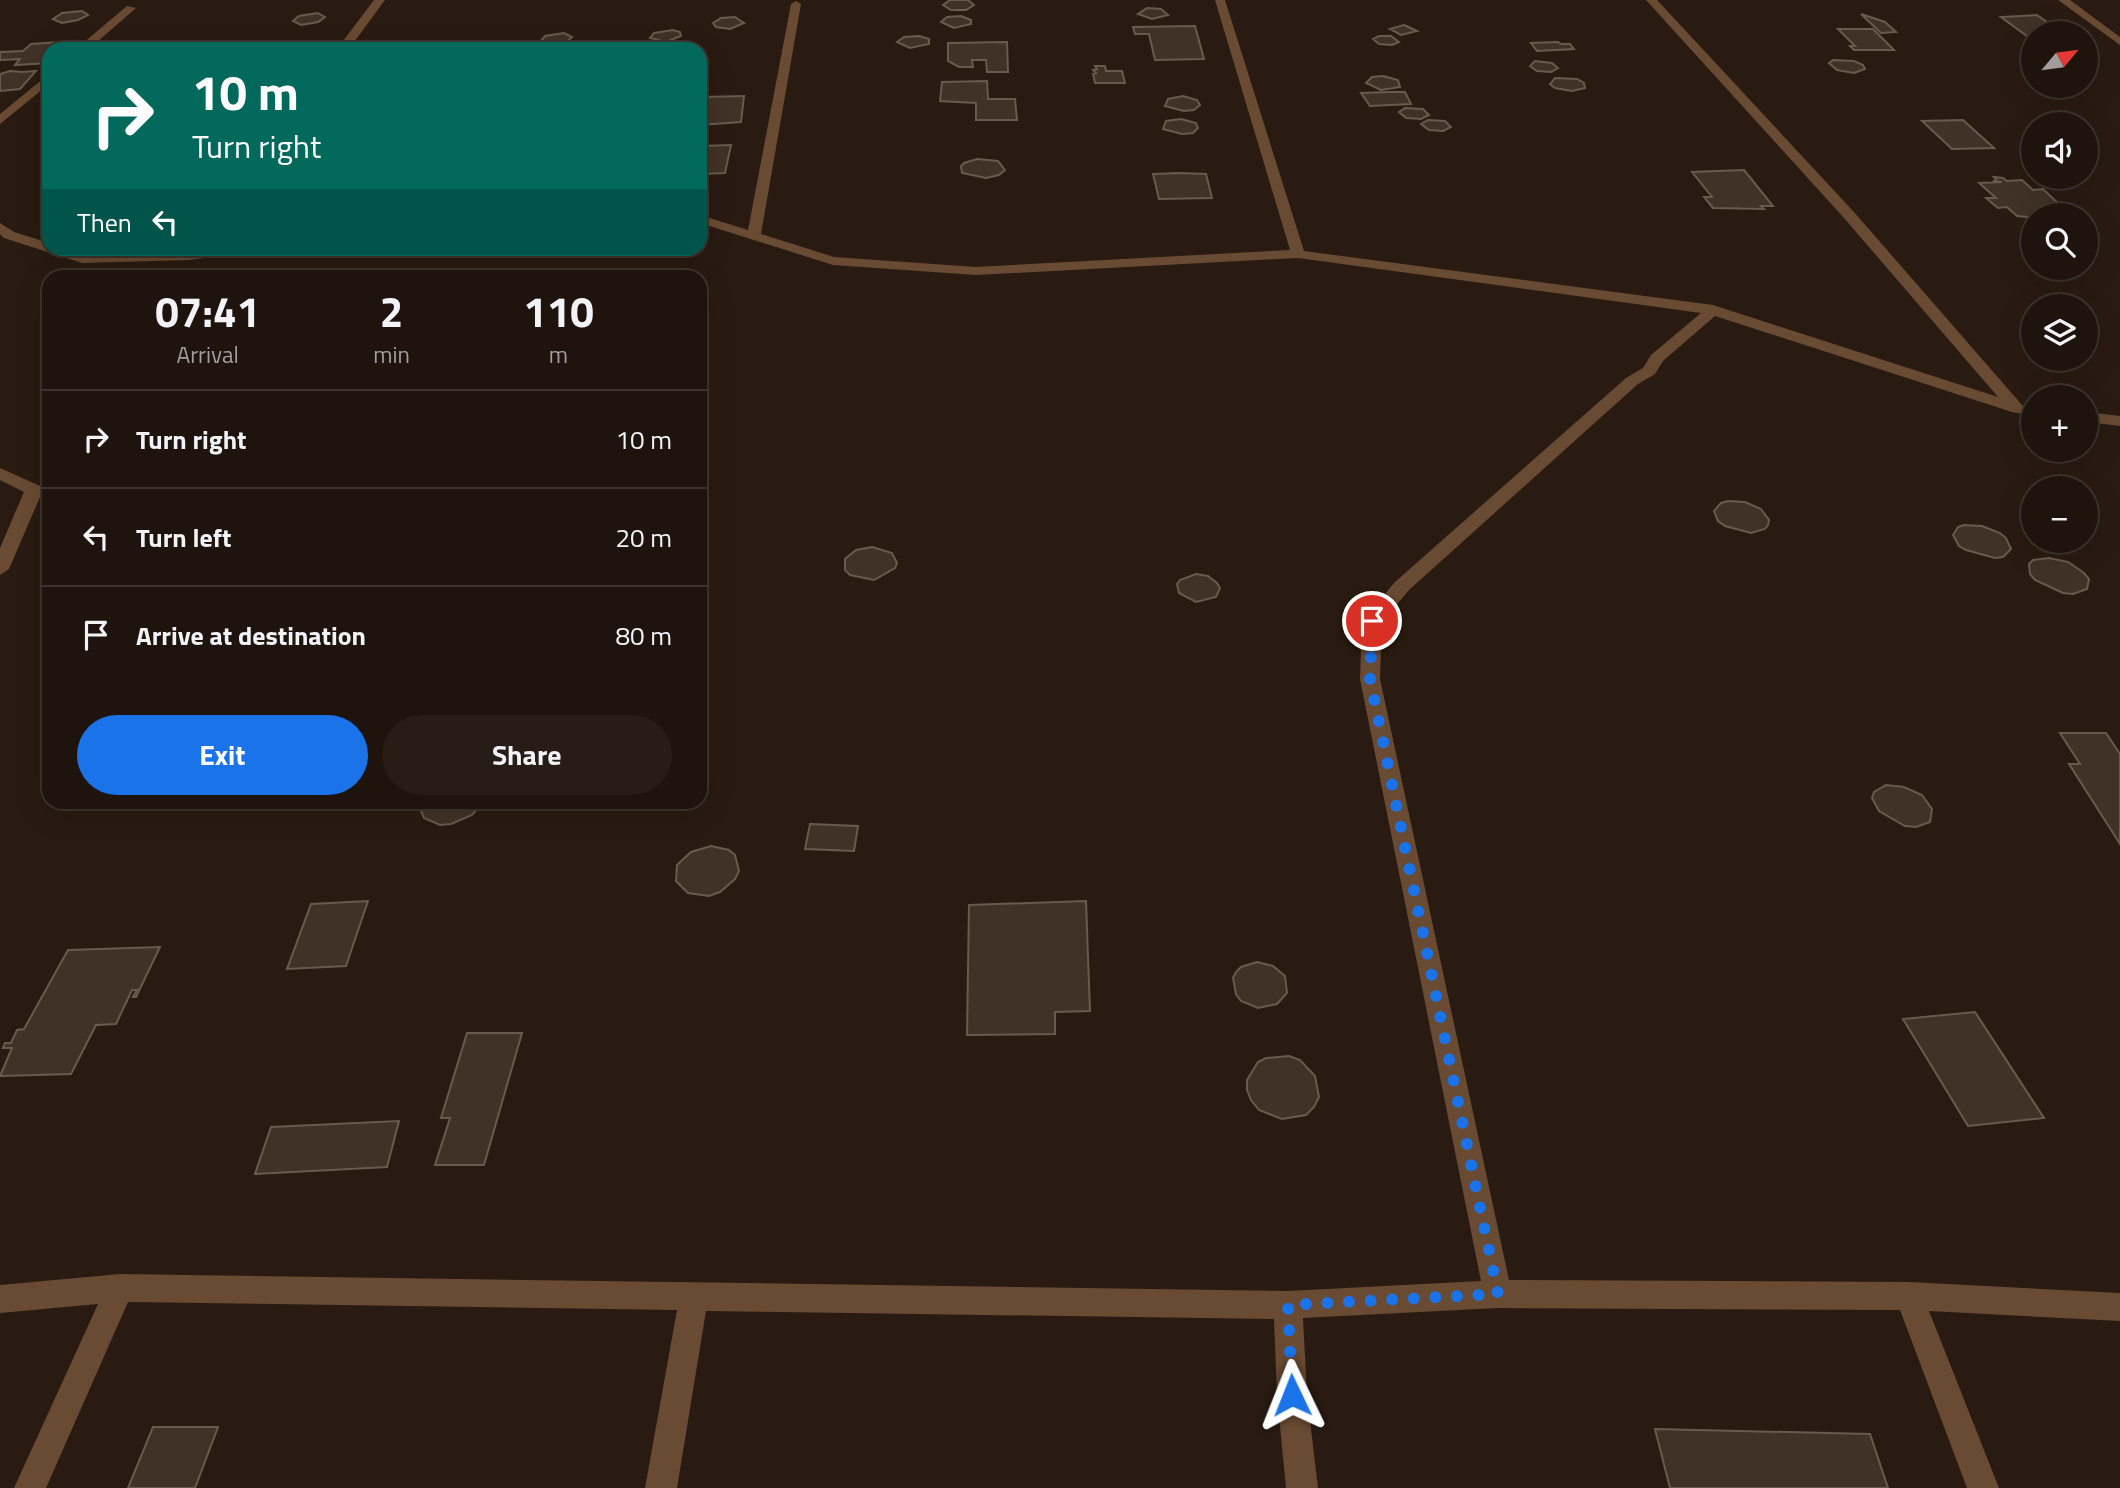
<!DOCTYPE html>
<html lang="en">
<head>
<meta charset="utf-8">
<style>
  body { margin:0; font-family:"Titillium Web",sans-serif; background:#271d16; color:#f1f3f6; height:100vh; display:flex; flex-direction:column; font-size:26px; white-space:nowrap }
  * { box-sizing:border-box; margin:0 }
  p { font-size:23px; color:#a19e9d }
  .icon { flex:none; width:38px; height:38px; fill:none; stroke:currentColor; stroke-width:2; stroke-linecap:round; stroke-linejoin:round }
  .map { position:relative; flex:1; overflow:hidden }
  .details { position:absolute; left:42px; top:270px; width:665px; height:539px; display:flex; flex-direction:column; background:#1f140d; border-radius:21px; box-shadow:0 7px 28px #0002,0 0 0 2px #3c332e }
  .details>* { flex:none }
  .banner { position:absolute; left:42px; top:42px; width:665px; height:214px; border-radius:21px; box-shadow:0 7px 28px #0002,0 0 0 2px #3c332e; background:#00695c; color:#fff; overflow:hidden }
  .needle { width:46px; rotate:61deg }
  .controls { position:absolute; left:2021px; top:21px; display:grid; gap:14px }
  .controls a { display:grid; place-items:center; width:77px; height:77px; border-radius:50%; background:#1f140d; box-shadow:0 7px 28px #0002,0 0 0 2px #3c332e; font-size:35px }
  .pin { position:absolute; display:grid; place-items:center; width:60px; height:60px; color:#fff; margin:-30px; border:4px solid #fff; border-radius:50%; box-shadow:0 2px 7px #0007 }
  .me { position:absolute; width:77px; margin:-38px; rotate:358deg; stroke-linejoin:round; filter:drop-shadow(0 0 5px #0008) }
  .turn { display:flex; align-items:center; gap:24px; height:147px; padding:0 35px; font-size:32px }
  .turn .icon { width:91px; height:91px; stroke-width:2.5 }
  .turn b { display:block; font-size:49px; line-height:60px }
  .then { display:flex; align-items:center; height:66px; padding:0 35px; background:#0003; gap:14px; font-size:26px }
  .eta { display:flex; justify-content:space-evenly; align-items:center; height:119px; text-align:center }
  .eta b { font-size:42px; font-weight:700; line-height:49px }
  .cta { display:flex; gap:14px; margin-top:auto; padding:14px 35px }
  .cta a { flex:1; height:80px; border-radius:42px; background:#1a73e8; color:#fff; font-size:28px; font-weight:700; line-height:80px; text-align:center }
  .cta a+a { background:#271d16; color:#f1f3f6 }
  ul { padding:0; list-style:none }
  li { display:flex; align-items:center; gap:21px; height:98px; padding:0 35px; border-top:2px solid #3c332e }
  li div { flex:1 }
  li b { display:block; font-size:26px }
  li em { font-style:normal }
  .map>svg:first-child { display:block }
  .building { fill:#403226; stroke:#6a5a4e; stroke-width:2 }
  .lines { fill:none; stroke-linecap:round; stroke-linejoin:round }
  .street { fill:#694a32; fill-rule:evenodd }
  .route { stroke:#1a73e8; stroke-width:12; stroke-dasharray:0 21.6 }
</style>
</head>
<body>
<div class="map">
<svg width="2120" height="1488" viewBox="0 0 2120 1488">
  <rect width="100%" height="100%" fill="#291b11"/>
  <path class="building" d="M950,0h18l6,5 -8,5h-15l-8,-5z
    M1147,8l14,1 7,6 -16,4 -14,-5z
    M82,11l6,4 -10,5 -16,3 -9,-4 9,-6z
    M318,13l7,4 -7,5 -17,3 -8,-4 6,-5z
    M1861,14l24,8 11,10 -15,1z
    M2037,15l26,18h-29v6h-3l-30,-22z
    M961,16l10,4v4l-17,4 -13,-6 6,-5z
    M735,17l9,6 -14,6 -14,-2 -3,-4 8,-5z
    M1404,25l13,6 -16,4 -11,-6z
    M1195,26l9,33 -49,1 -6,-26h-14l-2,-7z
    M1838,29h35l21,21h-40l-4,-4h5z
    M673,30l7,2 1,4 -15,6 -16,-4 4,-5z
    M564,33l8,4 -6,6 -16,2 -10,-3 5,-6z
    M919,36l10,3v5l-19,4 -13,-6 7,-5z
    M1379,36h12l8,6 -7,3 -13,-1 -6,-5z
    M76,41l-9,8h-18v14l-34,2 5,-6 -20,1v-8l23,-1 8,-7z
    M1007,42l1,30h-21l-1,-12h-14l1,7h-14l-11,-6v-18z
    M1558,42l3,2h9l4,5 -37,2 -6,-8z
    M1833,60l21,1 9,4 2,4 -11,4 -17,-3 -8,-7z
    M1535,61l17,2 6,5 -7,4 -14,-1 -7,-5z
    M1095,66h10l1,5h16l3,12h-30l-2,-9 3,-1 -3,-3 4,-1z
    M10,71l12,1 14,-1 -16,18 -20,2v-17z
    M1383,76l15,4 2,7 -19,3 -15,-7 6,-6z
    M1555,78l22,1 7,4 1,5 -13,3 -17,-3 -5,-4z
    M987,81l1,18h27l2,21h-41v-17l-36,-2 2,-19z
    M1390,92h15l6,12 -41,2 -9,-13z
    M744,96l-3,26 -41,3 3,-28z
    M1183,96l14,4 3,5 -6,5 -10,1 -19,-5 3,-7z
    M1405,108l18,1 6,6 -8,4 -15,-1 -7,-6z
    M1181,119l15,4 2,5 -5,5 -11,1 -19,-5 3,-8z
    M1428,120l17,1 6,6 -8,4 -14,-1 -8,-6z
    M1963,120l31,28 -42,1 -30,-28z
    M731,145l-6,28 -22,1 2,-7h-5v-21z
    M977,159l21,2 7,9 -6,5 -13,3 -24,-5 -1,-7 3,-3z
    M1744,170l29,36h-12l3,3 -51,-1 -9,-11h8l-20,-25z
    M1179,173l27,1 6,24 -53,1 -6,-25z
    M1994,177l9,1 4,3 15,-1 11,10 10,-1 18,17 -14,1 11,8 -31,2 -10,-1 -10,-9 -9,1 -12,-10h10l-17,-15 23,-1 -8,-1 2,-2z
    M1728,501l17,1 16,7 8,11 -1,5 -3,4 -14,4 -26,-7 -7,-5 -4,-10 7,-8z
    M1964,525l18,1 18,7 6,5 5,11 -8,8 -8,1 -29,-8 -7,-4 -6,-11 5,-8z
    M872,547l20,6 5,10 -2,5 -21,12 -24,-5 -5,-5v-11l11,-9z
    M2049,558l19,4 16,11 5,6 -2,10 -14,5 -10,-1 -28,-13 -5,-6 -1,-10 4,-4z
    M1196,574l12,2 9,7 3,5 -4,9 -20,5 -17,-9 -2,-9 3,-4z
    M2060,733h46l14,21v90l-51,-80h11z
    M1886,785l18,2 18,8 10,14 -2,13 -14,5 -11,-1 -26,-15 -7,-13 2,-6z
    M422,802h61l-11,13 -21,9 -11,1 -16,-7 -3,-7z
    M810,824l48,2 -4,25 -49,-2z
    M711,846l18,4 6,5 4,16 -4,8 -15,13 -11,4 -21,-3 -12,-12 1,-16 14,-13z
    M368,901l-22,65 -59,3 24,-65z
    M1086,901l4,110 -35,1v22l-88,1 2,-130z
    M160,947l-24,50h-3l4,-7h-5l-16,34 -20,1 -25,49 -71,2 12,-28h-9l2,-5h6l6,-13 7,-1 44,-79z
    M1257,962l16,4 12,10 2,17 -10,11 -19,4 -17,-7 -5,-7 -3,-16 3,-6 5,-5z
    M1975,1012l69,106 -76,8 -65,-107z
    M467,1033h55l-38,132h-49l15,-47h-9z
    M1289,1056l11,4 15,16 4,21 -5,10 -8,8 -24,4 -23,-9 -8,-10 -4,-10v-10l11,-18 8,-4z
    M399,1121l-12,46 -132,7 16,-47z
    M153,1427h65l-23,61h-67z
    M1655,1429l215,5 18,54h-218z"/>
  <g class="lines">
    <path class="street" d="M374,0h11l-36,49h-12z
      M1215,0h10l79,251 409,54 285,92 -154,-179 -198,-218h11l197,212 168,193 12,1v10l-22,-4 -297,-96 -52,45 -8,13 -17,10 -229,206 -27,32 -2,57 129,601 400,2 211,11v28l-191,-10 70,177h-32l-67,-178 -402,-2 -195,10 4,77 11,93h-32l-9,-93 -3,-76 -568,-8 -29,177h-32l32,-178 -549,-8 -82,186h-32l84,-184 -98,9v-28l120,-11 1168,17 193,-10 -121,-602 2,-58 33,-39 231,-204 17,-10 8,-13 50,-42 -403,-55 -322,17 -143,-10 -133,-42v-8l48,15 43,-226 5,-3 5,3 -40,230 73,23 142,10 314,-17z
      M2058,0h12l50,37v8z
      M127,6l9,2 -47,41h-13z
      M49,74v10l-49,40v-10z
      M0,223l14,9 35,11v5h17l17,7 175,-7 -7,4 -62,8 -107,3 -78,-25 -4,-4z
      M2086,412l34,4v10l-34,-4z
      M0,468l40,18 3,4 -34,79 -9,6v-27l24,-56 -24,-12z"/>
  </g>
  <g class="lines">
    <path class="route" d="M1292,1395l-4,-90 210,-11 -128,-615 2,-58"/>
  </g>
</svg>
<div class="controls">
<a><svg class="needle" viewBox="-14 -14 28 28"><path d="M0-13l5 13h-10z" fill="#e53935"/><path d="M0 13l5-13h-10z" fill="#a19e9d"/></svg></a>
<a><svg class="icon" aria-label="sound" viewBox="0 0 24 24"><path d="M4 9h4l5-4v14l-5-4H4zM17 9q2 3 0 6"/></svg></a>
<a><svg class="icon" aria-label="search" viewBox="0 0 24 24"><circle cx="10" cy="10" r="6"/><path d="M15 15l6 6"/></svg></a>
<a><svg class="icon" aria-label="layers" viewBox="0 0 24 24"><path d="M12 4l9 5-9 5-9-5zM3 14l9 5 9-5"/></svg></a>
<a>+</a>
<a>−</a>
</div>
<div class="pin" style="left:1372px;top:621px;background:#d93025"><svg class="icon" aria-label="arrive" viewBox="0 0 24 24"><path d="M6 21V4h12l-3 4 3 4H6"/></svg></div>
<svg class="me" style="left:1292px;top:1395px" viewBox="-20 -20 40 40"><path d="M0-17L14 15 0 8-14 15z" fill="#1a73e8" stroke="#fff" stroke-width="4"/></svg>
<div class="banner">
<div class="turn"><svg class="icon" aria-label="right" viewBox="0 0 24 24"><path d="M7 20v-9h11M14 6l5 5-5 5"/></svg><div><b>10 m</b>Turn right</div></div>
<div class="then">Then<svg class="icon" aria-label="left" viewBox="0 0 24 24"><path d="M17 20v-9H6M10 6l-5 5 5 5"/></svg></div>
</div>
<section class="details">
<div class="eta">
<div><b>07:41</b><p>Arrival</p></div>
<div><b>2</b><p>min</p></div>
<div><b>110</b><p>m</p></div>
</div>
<ul>
<li><svg class="icon" aria-label="right" viewBox="0 0 24 24"><path d="M7 20v-9h11M14 6l5 5-5 5"/></svg><div><b>Turn right</b></div><em>10 m</em></li>
<li><svg class="icon" aria-label="left" viewBox="0 0 24 24"><path d="M17 20v-9H6M10 6l-5 5 5 5"/></svg><div><b>Turn left</b></div><em>20 m</em></li>
<li><svg class="icon" aria-label="arrive" viewBox="0 0 24 24"><path d="M6 21V4h12l-3 4 3 4H6"/></svg><div><b>Arrive at destination</b></div><em>80 m</em></li>
</ul>
<div class="cta"><a>Exit</a><a>Share</a></div>
</section>
</div>
</body>
</html>
